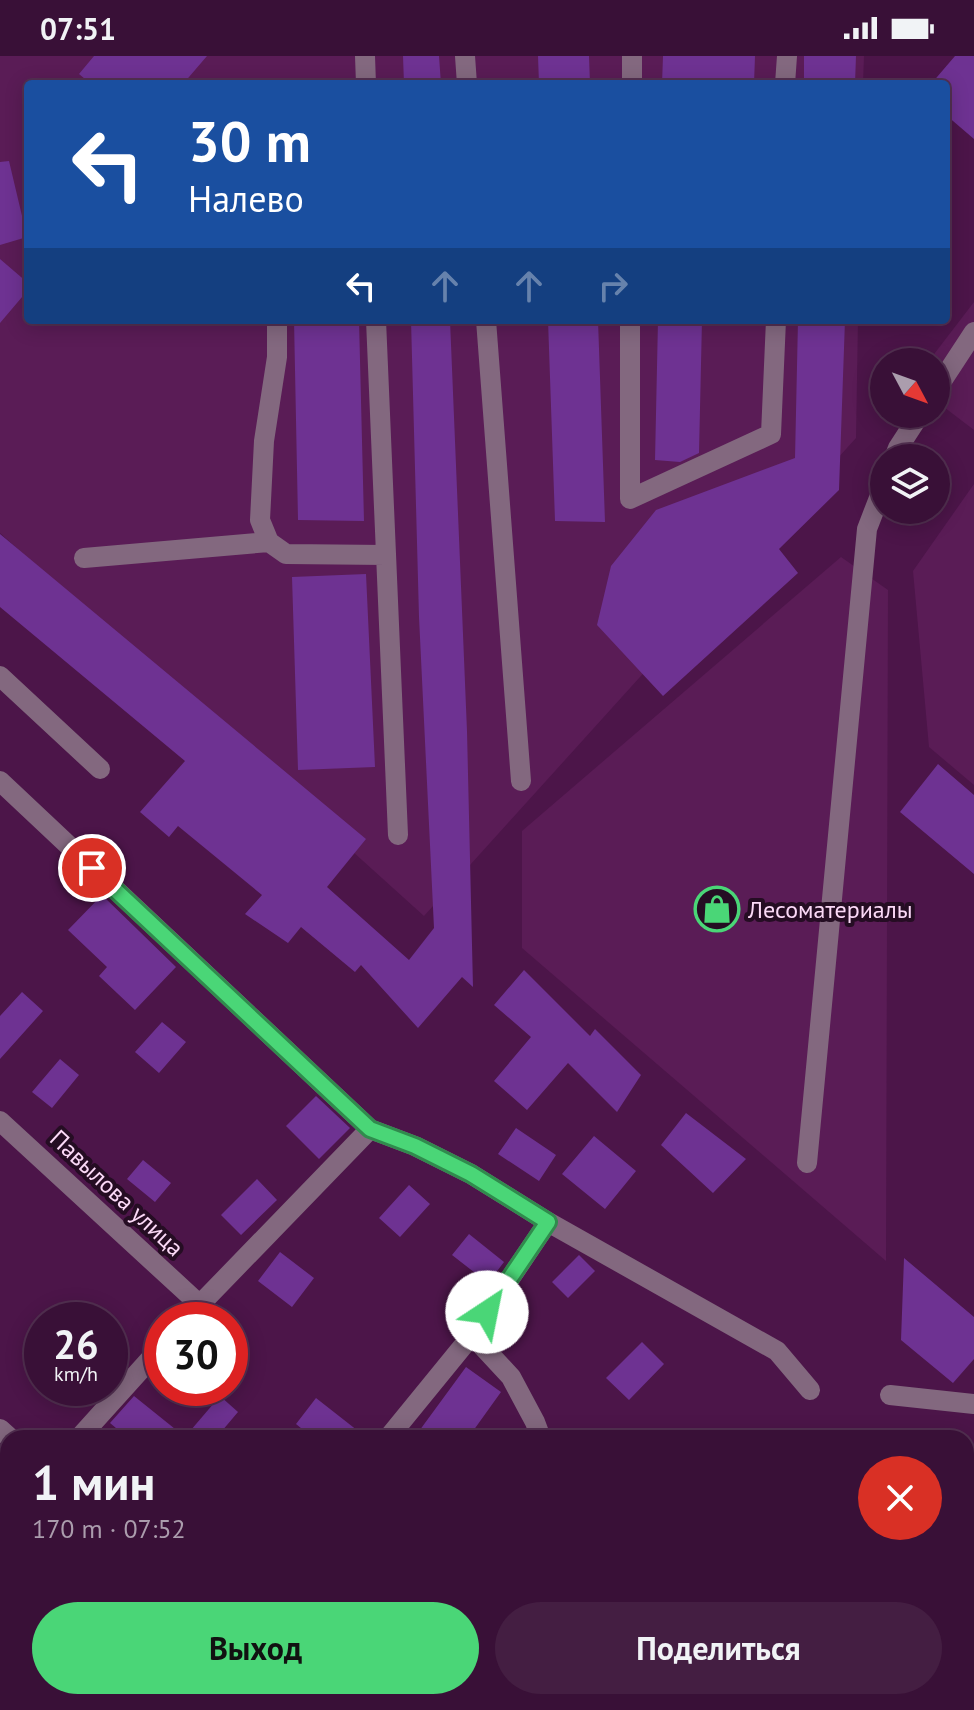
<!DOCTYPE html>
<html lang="ru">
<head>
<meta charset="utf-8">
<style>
  body { margin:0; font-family:"PT Sans",sans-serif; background:#441e42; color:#f1f3f6; height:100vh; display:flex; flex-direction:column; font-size:30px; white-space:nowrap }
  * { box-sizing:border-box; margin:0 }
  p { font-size:26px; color:#ab9dad }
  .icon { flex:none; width:44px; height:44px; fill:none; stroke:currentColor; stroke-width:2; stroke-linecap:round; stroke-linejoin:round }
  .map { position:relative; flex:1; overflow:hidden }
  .side { position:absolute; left:0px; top:1374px; width:974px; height:280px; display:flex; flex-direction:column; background:#391037; border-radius:24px 24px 0 0; box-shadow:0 4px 20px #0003,0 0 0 2px #533052 }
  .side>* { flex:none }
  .guide { position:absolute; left:24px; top:24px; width:926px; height:244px; border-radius:8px; box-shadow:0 4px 20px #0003,0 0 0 2px #533052; background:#1a4fa0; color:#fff; overflow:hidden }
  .needle { width:52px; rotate:131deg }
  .buttons { position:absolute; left:870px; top:292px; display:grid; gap:16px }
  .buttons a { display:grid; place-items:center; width:80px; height:80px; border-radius:50%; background:#391037; box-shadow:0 4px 20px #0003,0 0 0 2px #533052; font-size:40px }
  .speed { position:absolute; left:24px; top:1246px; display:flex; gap:16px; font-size:40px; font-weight:700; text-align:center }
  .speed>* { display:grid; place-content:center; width:104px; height:104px; border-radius:50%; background:#391037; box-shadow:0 4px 20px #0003,0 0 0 2px #533052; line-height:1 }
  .speed small { font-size:20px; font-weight:400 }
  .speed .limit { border:12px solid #d22; background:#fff; color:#111 }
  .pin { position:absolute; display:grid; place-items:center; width:68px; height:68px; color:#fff; margin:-34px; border:4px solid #fff; border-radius:50%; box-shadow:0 2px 8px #0007 }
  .me { position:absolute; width:88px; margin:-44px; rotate:34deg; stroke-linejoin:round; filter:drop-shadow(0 0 6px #0008) }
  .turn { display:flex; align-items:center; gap:28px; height:168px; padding:0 32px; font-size:36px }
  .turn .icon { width:104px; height:104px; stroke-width:2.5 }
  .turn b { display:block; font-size:56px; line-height:68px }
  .lanes { display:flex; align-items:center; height:76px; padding:0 32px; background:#0003; justify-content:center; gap:40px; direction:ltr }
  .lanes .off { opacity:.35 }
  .round { display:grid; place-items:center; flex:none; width:84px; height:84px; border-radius:42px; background:#441e42 }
  .head { display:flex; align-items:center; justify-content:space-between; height:136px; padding:0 32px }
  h1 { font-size:48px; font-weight:700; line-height:60px }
  .action { display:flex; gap:16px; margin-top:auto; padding:16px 32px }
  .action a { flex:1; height:92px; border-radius:48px; background:#4ad677; color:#111; font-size:32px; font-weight:700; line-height:92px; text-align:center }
  .action a+a { background:#441e42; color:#f1f3f6 }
  .status { display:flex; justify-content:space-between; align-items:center; height:56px; padding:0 40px; background:#391037; direction:ltr }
  .status svg { height:22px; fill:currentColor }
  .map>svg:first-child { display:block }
  .built { fill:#5a1c56 }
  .building { fill:#6e3292 }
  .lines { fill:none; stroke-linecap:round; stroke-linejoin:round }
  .minor { stroke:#83687f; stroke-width:20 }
  .route-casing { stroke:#308b4d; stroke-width:20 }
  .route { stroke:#4ad677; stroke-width:14 }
  .labels { text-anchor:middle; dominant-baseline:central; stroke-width:8; stroke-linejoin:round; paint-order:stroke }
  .poi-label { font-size:24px; fill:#fbd9f7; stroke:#250d23; text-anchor:start }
  .street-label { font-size:24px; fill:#fbd9f7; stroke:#250d23 }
</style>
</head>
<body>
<div class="status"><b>07:51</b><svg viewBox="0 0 49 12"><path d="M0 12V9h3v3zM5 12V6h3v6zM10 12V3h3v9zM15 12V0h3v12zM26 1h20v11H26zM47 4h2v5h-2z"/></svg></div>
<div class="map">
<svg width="974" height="1654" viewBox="0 0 974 1654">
  <rect width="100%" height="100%" fill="#4c1549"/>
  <path class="built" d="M0,0h864l-1,28h-835v236h830l-2,118 -432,478 -424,-383z
    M974,246v128l-38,-29v-39h-8z
    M974,428v301l-45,-38 -16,-176z
    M841,501l47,33 -2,671 -364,-313v-117z"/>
  <path class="building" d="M94,0h113l-24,28h-92l-12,-10z
    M403,0h36l2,28h-37z
    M538,0h51l1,28h-51z
    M663,0h92l-1,28h-92z
    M804,0h52l-1,28h-51z
    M955,0h19v83l-28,-24v-31h-15z
    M9,105l18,76 -27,8v-83z
    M0,203l28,24v7l-28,33z
    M294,264h65l5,201 -66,-1z
    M411,264h39l17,411 6,256 -11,-10 -44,51 -57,-63 -6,7 -54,-45 -13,16 -43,-29 17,-19 -84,-69 -9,11 -29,-25 45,-51 -185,-154v-73l366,305 -39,48 82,73 25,-32 -15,-311z
    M548,264h50l7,202 -50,-1z
    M658,264h44l-3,133 -19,9 -25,-2z
    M798,264h47l-6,170 -60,59 19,24 -135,123 -66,-71 14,-59 45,-56 139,-52z
    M366,518l9,193 -77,3 -6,-193z
    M938,708l36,31v79l-74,-62z
    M102,839l74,72 -41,43 -36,-34 8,-9 -39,-37z
    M524,914l66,66 5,-7 46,46 -24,37 -49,-49 -41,47 -33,-29 37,-44 -37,-32z
    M22,936l21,19 -43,48v-43z
    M162,966l24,20 -27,31 -24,-21z
    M60,1003l19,16 -27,33 -20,-16z
    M316,1040l34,32 -31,31 -33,-33z
    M686,1057l60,46 -33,34 -52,-48z
    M516,1072l40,27 -17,26 -41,-27z
    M594,1080l42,35 -31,38 -43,-35z
    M143,1104l28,23 -16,19 -28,-23z
    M257,1123l20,21 -36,35 -20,-20z
    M409,1129l21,19 -30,33 -21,-19z
    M469,1178l35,28 -16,21 -36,-28z
    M280,1196l34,26 -22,29 -34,-26z
    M579,1199l16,16 -27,27 -16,-16z
    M904,1202l70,59v42l-21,24 -52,-43z
    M642,1286l22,22 -35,36 -23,-22z
    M466,1311l35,25 -33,46h-54z
    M134,1340l51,41 35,-41 18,16 -22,26h-88l-18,-15z
    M316,1342l51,40h-54l-17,-14z"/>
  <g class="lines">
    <path class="minor" d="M365,0l1,28
      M465,0l2,28
      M632,28v-28
      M785,28l2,-28
      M277,264v37l-13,84 -4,79 9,22 17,12 100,1
      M376,264l22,515
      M486,264l35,461
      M630,264v179l141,-65 5,-114
      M936,334l38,-58
      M894,402l4,-10 22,-34
      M84,502l185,-16
      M0,620l100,93
      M0,725l370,348 45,17 56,28 77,48 -76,113
      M0,1065l199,183
      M807,1107l60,-634 17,-44
      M548,1166l229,129 33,39
      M185,1264l185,-191
      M890,1339l84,9
      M0,1373l10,9
      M79,1382l83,-92
      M388,1382l84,-103 39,42 24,45 6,16
      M0,1467l8,-8
      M0,1579l8,4
      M143,1646l18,8
      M608,1646l2,8"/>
  </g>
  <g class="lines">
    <g class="route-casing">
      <path id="route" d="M92,812l278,261 45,17 56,28 77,48 -61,90"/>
    </g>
    <use href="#route" class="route"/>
  </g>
  <defs>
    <g id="shop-ring" transform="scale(2.3)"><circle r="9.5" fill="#250d23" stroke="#4ad677" stroke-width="1.5"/><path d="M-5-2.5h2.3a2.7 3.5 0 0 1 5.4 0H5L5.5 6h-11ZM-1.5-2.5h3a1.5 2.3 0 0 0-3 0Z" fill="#4ad677"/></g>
  </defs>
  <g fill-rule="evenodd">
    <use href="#shop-ring" x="717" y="853"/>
  </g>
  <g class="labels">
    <g class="poi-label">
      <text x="748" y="853">Лесоматериалы</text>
    </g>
    <g class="street-label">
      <text transform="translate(117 1137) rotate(43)">Павылова улица</text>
    </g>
  </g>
</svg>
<div class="buttons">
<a><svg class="needle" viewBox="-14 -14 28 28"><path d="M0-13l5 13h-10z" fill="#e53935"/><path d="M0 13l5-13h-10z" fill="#ab9dad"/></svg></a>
<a><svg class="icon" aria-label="layers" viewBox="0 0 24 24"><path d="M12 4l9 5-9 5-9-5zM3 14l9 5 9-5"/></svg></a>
</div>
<div class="speed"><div>26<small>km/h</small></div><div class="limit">30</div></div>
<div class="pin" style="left:92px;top:812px;background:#d93025"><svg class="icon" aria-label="arrive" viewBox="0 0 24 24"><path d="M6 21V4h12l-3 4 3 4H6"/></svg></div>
<svg class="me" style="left:487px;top:1256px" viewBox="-20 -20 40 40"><circle r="19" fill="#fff"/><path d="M0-13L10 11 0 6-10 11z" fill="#4ad677"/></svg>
<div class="guide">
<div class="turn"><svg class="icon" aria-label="left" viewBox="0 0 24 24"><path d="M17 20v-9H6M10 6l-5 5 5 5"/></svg><div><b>30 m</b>Налево</div></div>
<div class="lanes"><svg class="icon" aria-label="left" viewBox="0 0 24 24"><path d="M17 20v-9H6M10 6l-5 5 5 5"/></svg><svg class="icon off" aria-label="ahead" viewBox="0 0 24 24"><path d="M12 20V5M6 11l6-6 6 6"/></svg><svg class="icon off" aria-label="ahead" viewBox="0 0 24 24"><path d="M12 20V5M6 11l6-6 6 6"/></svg><svg class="icon off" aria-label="right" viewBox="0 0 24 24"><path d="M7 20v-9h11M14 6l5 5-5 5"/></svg></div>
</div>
<section class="side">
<div class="head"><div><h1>1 мин</h1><p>170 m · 07:52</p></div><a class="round" style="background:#d93025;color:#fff"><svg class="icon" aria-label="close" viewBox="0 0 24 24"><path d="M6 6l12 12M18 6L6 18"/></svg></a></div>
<div class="action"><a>Выход</a><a>Поделиться</a></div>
</section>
</div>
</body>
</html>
